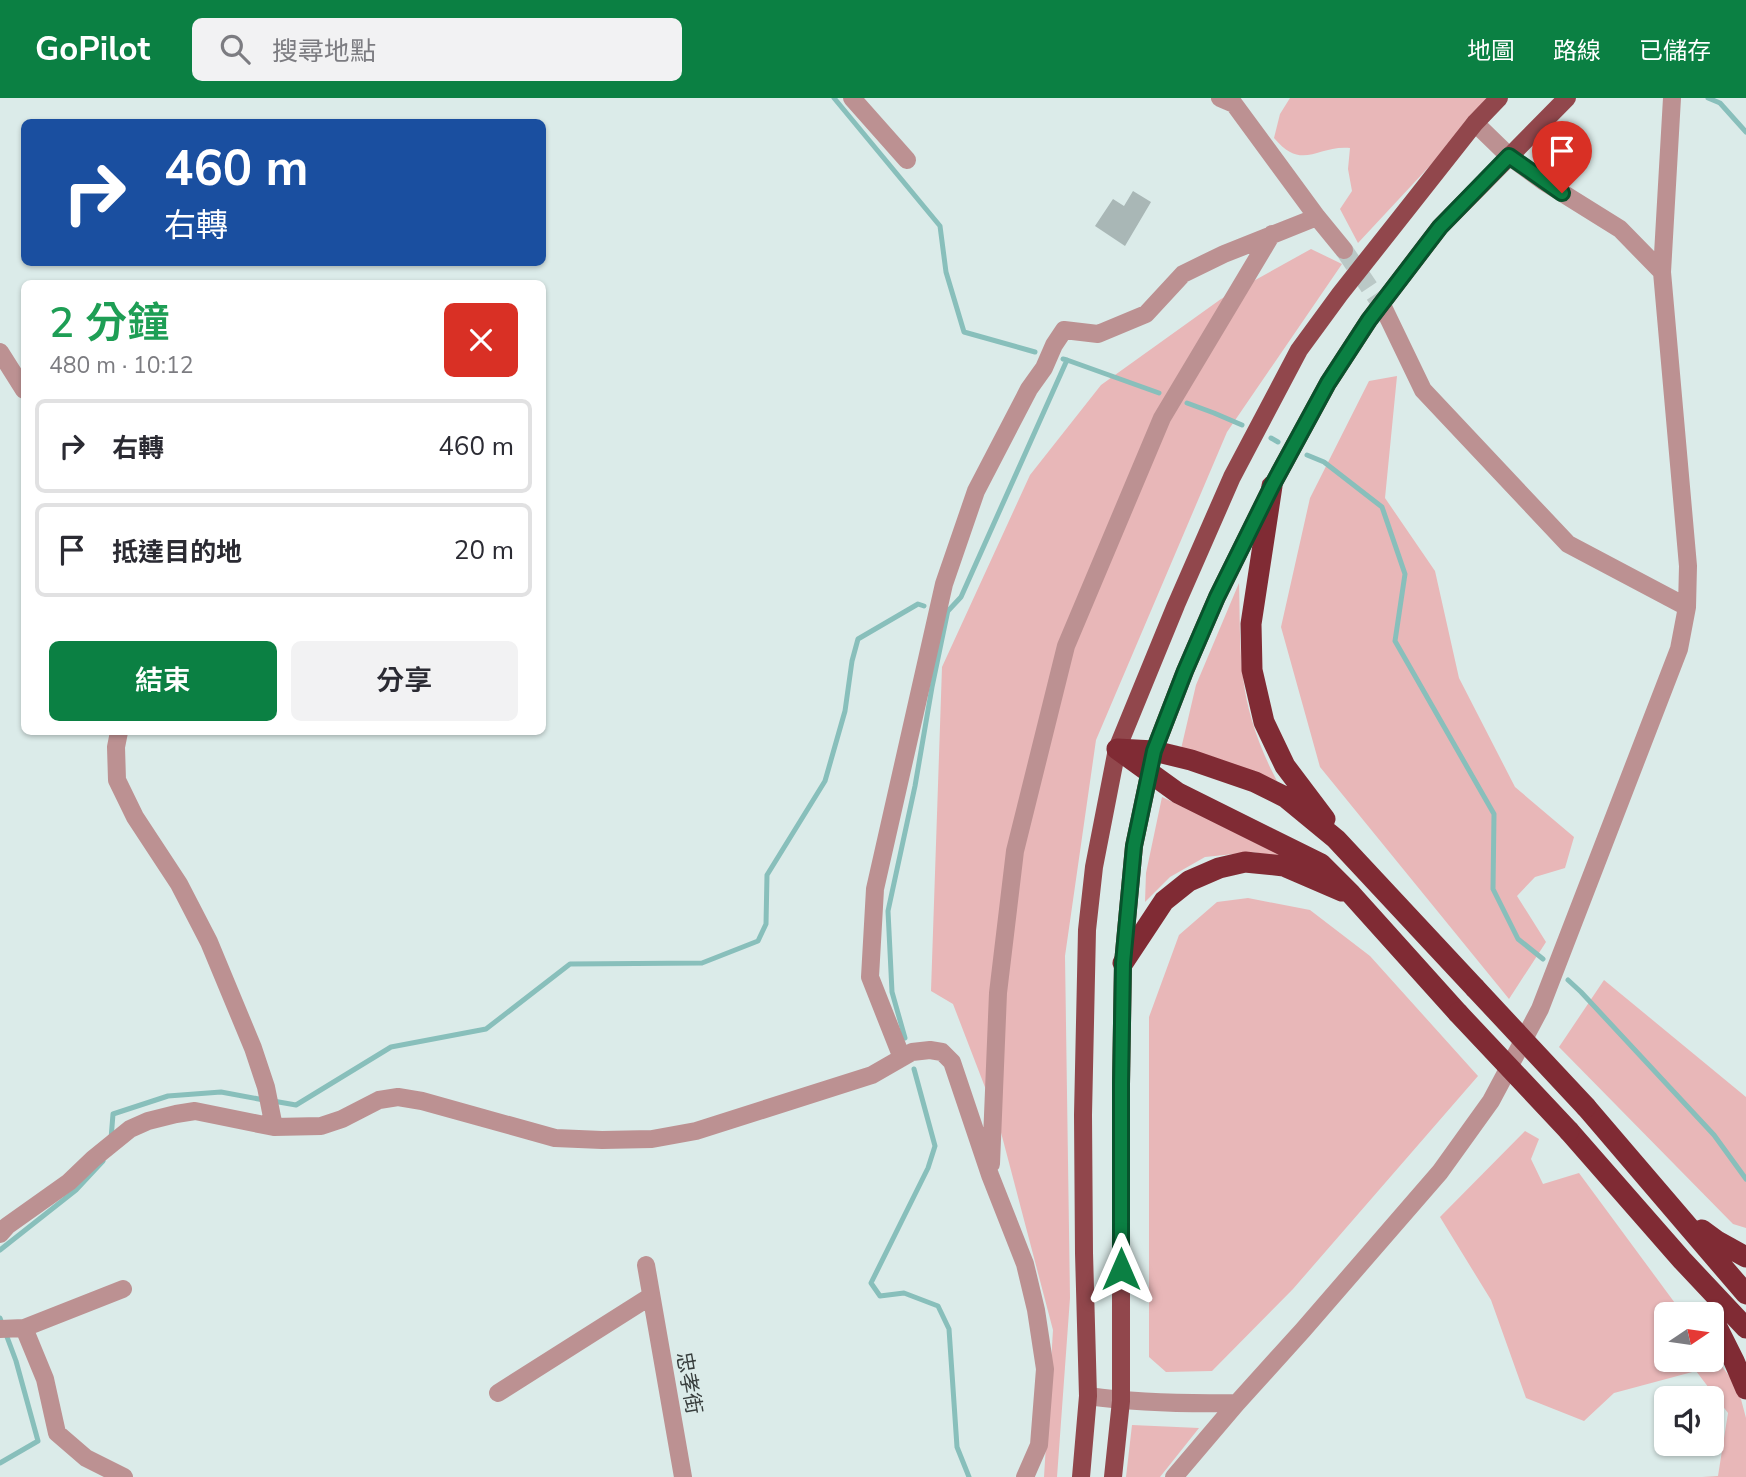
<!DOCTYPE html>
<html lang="zh-TW">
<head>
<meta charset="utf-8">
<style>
  body { margin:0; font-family:"Nunito Sans","Noto Sans TC",sans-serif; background:#f2f2f3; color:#2b2b33; height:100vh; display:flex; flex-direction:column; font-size:26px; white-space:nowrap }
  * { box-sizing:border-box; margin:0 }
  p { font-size:23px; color:#7c7c81 }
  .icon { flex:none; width:38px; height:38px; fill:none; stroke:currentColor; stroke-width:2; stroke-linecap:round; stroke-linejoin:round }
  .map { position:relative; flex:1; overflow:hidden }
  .panel { position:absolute; left:21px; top:182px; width:525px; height:455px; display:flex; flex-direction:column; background:#fff; border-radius:10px; box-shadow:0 2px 5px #0004 }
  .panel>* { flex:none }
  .banner { position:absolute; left:21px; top:21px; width:525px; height:147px; border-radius:10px; box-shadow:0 2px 5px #0004; background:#1a4fa0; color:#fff; overflow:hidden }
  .needle { width:46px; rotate:77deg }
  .controls { position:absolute; left:1654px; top:1204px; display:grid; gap:14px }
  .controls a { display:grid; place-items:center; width:70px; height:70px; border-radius:10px; background:#fff; box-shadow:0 2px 5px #0004; font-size:35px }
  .pin { position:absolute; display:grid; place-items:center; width:60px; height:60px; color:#fff; margin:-72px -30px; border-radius:50% 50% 50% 0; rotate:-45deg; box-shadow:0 0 7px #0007 }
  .pin .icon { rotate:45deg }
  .me { position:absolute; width:77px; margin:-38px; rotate:0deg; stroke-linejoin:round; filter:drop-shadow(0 0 5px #0008) }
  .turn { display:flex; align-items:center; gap:24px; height:147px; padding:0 28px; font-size:32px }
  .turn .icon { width:91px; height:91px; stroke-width:2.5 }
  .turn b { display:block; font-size:49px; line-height:60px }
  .round { display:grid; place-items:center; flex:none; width:74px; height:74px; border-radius:10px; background:#f2f2f3 }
  .headline { display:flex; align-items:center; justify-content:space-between; height:119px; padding:0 28px }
  h1 { font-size:42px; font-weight:600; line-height:52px; color:#1e9e55 }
  .button { display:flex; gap:14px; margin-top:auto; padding:14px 28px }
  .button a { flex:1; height:80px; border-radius:10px; background:#0b8043; color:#fff; font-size:28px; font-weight:600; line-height:80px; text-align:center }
  .button a+a { background:#f2f2f3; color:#2b2b33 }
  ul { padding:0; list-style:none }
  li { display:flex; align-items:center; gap:21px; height:94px; margin:0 14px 10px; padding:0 14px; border:4px solid #e1e1e2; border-radius:10px }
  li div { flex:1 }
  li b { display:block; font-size:26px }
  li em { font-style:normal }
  header { display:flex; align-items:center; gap:42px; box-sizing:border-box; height:98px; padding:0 35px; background:#0b8043; color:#fff }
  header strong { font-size:33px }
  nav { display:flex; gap:38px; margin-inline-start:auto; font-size:24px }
  .search { width:490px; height:63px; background:#f2f2f3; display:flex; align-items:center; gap:18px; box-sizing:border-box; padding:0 24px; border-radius:10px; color:#7c7c81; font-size:26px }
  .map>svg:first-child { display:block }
  .green { fill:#e8b7b8 }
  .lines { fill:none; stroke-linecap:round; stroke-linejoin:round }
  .stream { stroke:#88bfbb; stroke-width:5 }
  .building { fill:#a9b7b6 }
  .minor-tunnel { stroke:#bac8c6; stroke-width:18; stroke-dasharray:18 9; stroke-linecap:butt }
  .minor { stroke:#bc9192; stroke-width:18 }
  .major { stroke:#91474c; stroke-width:18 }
  .highway { stroke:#802b34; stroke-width:21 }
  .highway-bridge { stroke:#802b34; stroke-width:21 }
  .route-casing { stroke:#07532c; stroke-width:18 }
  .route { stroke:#0b8043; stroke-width:12 }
  .labels { text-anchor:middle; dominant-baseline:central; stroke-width:6; stroke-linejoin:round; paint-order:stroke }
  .street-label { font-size:21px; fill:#373d3c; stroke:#dbebe9 }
</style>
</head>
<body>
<header>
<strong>GoPilot</strong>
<div class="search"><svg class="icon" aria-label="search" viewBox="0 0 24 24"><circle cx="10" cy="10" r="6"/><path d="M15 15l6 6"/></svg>搜尋地點</div>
<nav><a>地圖</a><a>路線</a><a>已儲存</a></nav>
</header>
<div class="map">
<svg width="1746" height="1379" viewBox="0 0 1746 1379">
  <rect width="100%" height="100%" fill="#dbebe9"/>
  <path class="green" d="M1290,0h203l-135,145 -18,-34 12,-18 -4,-22 2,-21c-34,-3 -47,24 -76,-10l6,-24z
    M1311,151l31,15 -115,168 -131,308 -31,216 5,342 -13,179h-13l9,-147 -55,-209 -45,-117 -22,-13 11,-324 88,-192 71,-90 120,-86z
    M1397,278l-12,122 50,73 24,107 56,109 59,50 -9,31 -30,9 -18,19 29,46 -37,57 -189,-232 -39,-140 29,-129 59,-117z
    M1239,485c1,31 0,63 4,94 4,36 17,72 34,104l-96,-32 15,-64z
    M1162,699l137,64 -46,-9 -48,5 -35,20 -25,25 1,-29z
    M1248,800l62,12 60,46 108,120 -185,213 -81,82 -46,1 -17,-15v-340l30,-82 38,-33z
    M1604,882l142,117v131l-13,-4 -174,-177z
    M1525,1033l14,8 -8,20 12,25 36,-11 104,141h-17v46h46v-7l26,35 8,30v59h-44l16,-1 10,-63 -32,-42 -82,22 -30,28 -58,-23 -35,-98 -51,-83z
    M1132,1327l67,3 -39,49h-34z"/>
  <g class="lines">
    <path class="stream" d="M834,0l106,128 6,46 18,60 71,20
      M1708,0l12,5 26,29
      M1067,262l92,33
      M1187,305l27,10 28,12
      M1271,340l7,4
      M1307,357l17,7 58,45 23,67 -10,67 99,173 -1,75 25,50 25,20
      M947,514l14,-15 106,-237 -4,-1
      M1568,882l13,12 133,143 32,44
      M905,940l-13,-46 -4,-81 27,-125 17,-99 16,-77
      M914,971l21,77 -7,22 -57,115 9,13 24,-3 34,13 11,23 8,118 12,30
      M273,1003l23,4 95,-58 95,-18 84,-65 132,-1 56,-22 8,-17 1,-49 58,-94 20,-70 7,-50 6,-22 60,-35 6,2
      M111,1041l2,-25 55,-18 53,-4 43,8
      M0,1152l76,-60 27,-29
      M0,1220l16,43 22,80 -38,22"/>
  </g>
  <path class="building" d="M1133,93l18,11 -26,44 -30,-20 18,-27 11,7z"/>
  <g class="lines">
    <path class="minor-tunnel" d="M1344,152l40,59"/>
    <path class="minor" d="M852,0l55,62
      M1220,0l14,6 83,113 27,33
      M1475,25l34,33 34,25 77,48 42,43
      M1384,211l39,81 145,154 119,63
      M0,254l24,38
      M119,634l-3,15 1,33 18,37 44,67 30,58 44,106 13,39 8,40
      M902,960l-32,-81 5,-88 69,-305 32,-93 53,-102 15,-21 10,-23 10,-15 34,4 48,-20 37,-40 41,-20 93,-37
      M991,1066l7,-171 17,-142 51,-205 96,-228 110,-184
      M0,1136l7,-8 62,-44 24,-23 37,-30 18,-8 28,-7 19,-3 79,16 47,-1 21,-7 37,-19 19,-3 24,4 133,37 47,2 50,-1 44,-8 176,-56 40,-23 18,-2 12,2 10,10 38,113 35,89 11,46 9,59 -6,76 -14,32
      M646,1167l37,212
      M123,1191l-99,39 21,51 12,54 29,25 38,19
      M0,1231l24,-1
      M498,1295l153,-97
      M1088,1298c51,7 98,8 149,7
      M1174,1379l63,-74 66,-73 137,-158 51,-71 49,-92 139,-360 8,-42 1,-41 -26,-294 10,-174"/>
    <path class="major" d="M1081,1379l7,-81 -4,-143 -1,-138 4,-185 7,-63 23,-118 59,-144 56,-128 67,-127 41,-56 68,-86 67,-85 24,-25
      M1113,1379l8,-76v-317l2,-121 11,-117 20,-95 31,-80 32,-74 55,-111 56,-103 41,-63 71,-93 127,-129"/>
    <path class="highway" d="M1272,388l-21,138 1,46 12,52 21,44 40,53
      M1117,651l37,2 37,9 64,22 30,15 51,42 139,149
      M1117,651l61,44 143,71 30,30 107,119
      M1123,865l41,-62 25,-20 30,-13 26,-6 39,4 58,25
      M1586,1009l160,187
      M1569,1033l113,129 64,68
      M1702,1132l15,11 29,16
      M1712,1219l22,44 12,28"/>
    <path class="highway-bridge" d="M1475,890l111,119
      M1458,915l111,118"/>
  </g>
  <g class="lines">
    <g class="route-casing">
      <path id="route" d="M1121,1171v-185l2,-121 11,-117 20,-95 31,-80 32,-74 55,-111 56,-103 41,-63 71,-93 69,-71 53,37"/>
    </g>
    <use href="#route" class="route"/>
  </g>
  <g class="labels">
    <g class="street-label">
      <text transform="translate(689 1285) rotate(80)">忠孝街</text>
    </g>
  </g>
</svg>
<div class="controls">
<a><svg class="needle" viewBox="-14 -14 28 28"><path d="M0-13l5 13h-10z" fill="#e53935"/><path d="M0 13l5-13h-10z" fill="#7c7c81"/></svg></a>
<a><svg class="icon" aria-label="sound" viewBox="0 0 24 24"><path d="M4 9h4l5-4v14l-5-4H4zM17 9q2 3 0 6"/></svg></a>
</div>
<div class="pin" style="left:1562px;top:95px;background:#d93025"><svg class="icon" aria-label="arrive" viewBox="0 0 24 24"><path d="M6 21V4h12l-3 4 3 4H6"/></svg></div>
<svg class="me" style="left:1121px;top:1171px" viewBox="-20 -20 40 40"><path d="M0-17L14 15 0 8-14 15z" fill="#0b8043" stroke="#fff" stroke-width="4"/></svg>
<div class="banner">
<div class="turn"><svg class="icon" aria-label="right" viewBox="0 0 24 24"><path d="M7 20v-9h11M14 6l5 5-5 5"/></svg><div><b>460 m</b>右轉</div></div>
</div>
<section class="panel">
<div class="headline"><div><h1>2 分鐘</h1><p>480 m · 10:12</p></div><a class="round" style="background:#d93025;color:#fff"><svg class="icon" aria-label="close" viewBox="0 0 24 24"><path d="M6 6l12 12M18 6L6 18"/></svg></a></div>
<ul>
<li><svg class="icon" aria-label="right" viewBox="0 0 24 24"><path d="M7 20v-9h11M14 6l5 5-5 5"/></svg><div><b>右轉</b></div><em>460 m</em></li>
<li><svg class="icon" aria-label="arrive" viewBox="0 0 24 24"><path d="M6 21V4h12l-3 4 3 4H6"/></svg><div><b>抵達目的地</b></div><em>20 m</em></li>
</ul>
<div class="button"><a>結束</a><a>分享</a></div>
</section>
</div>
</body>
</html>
